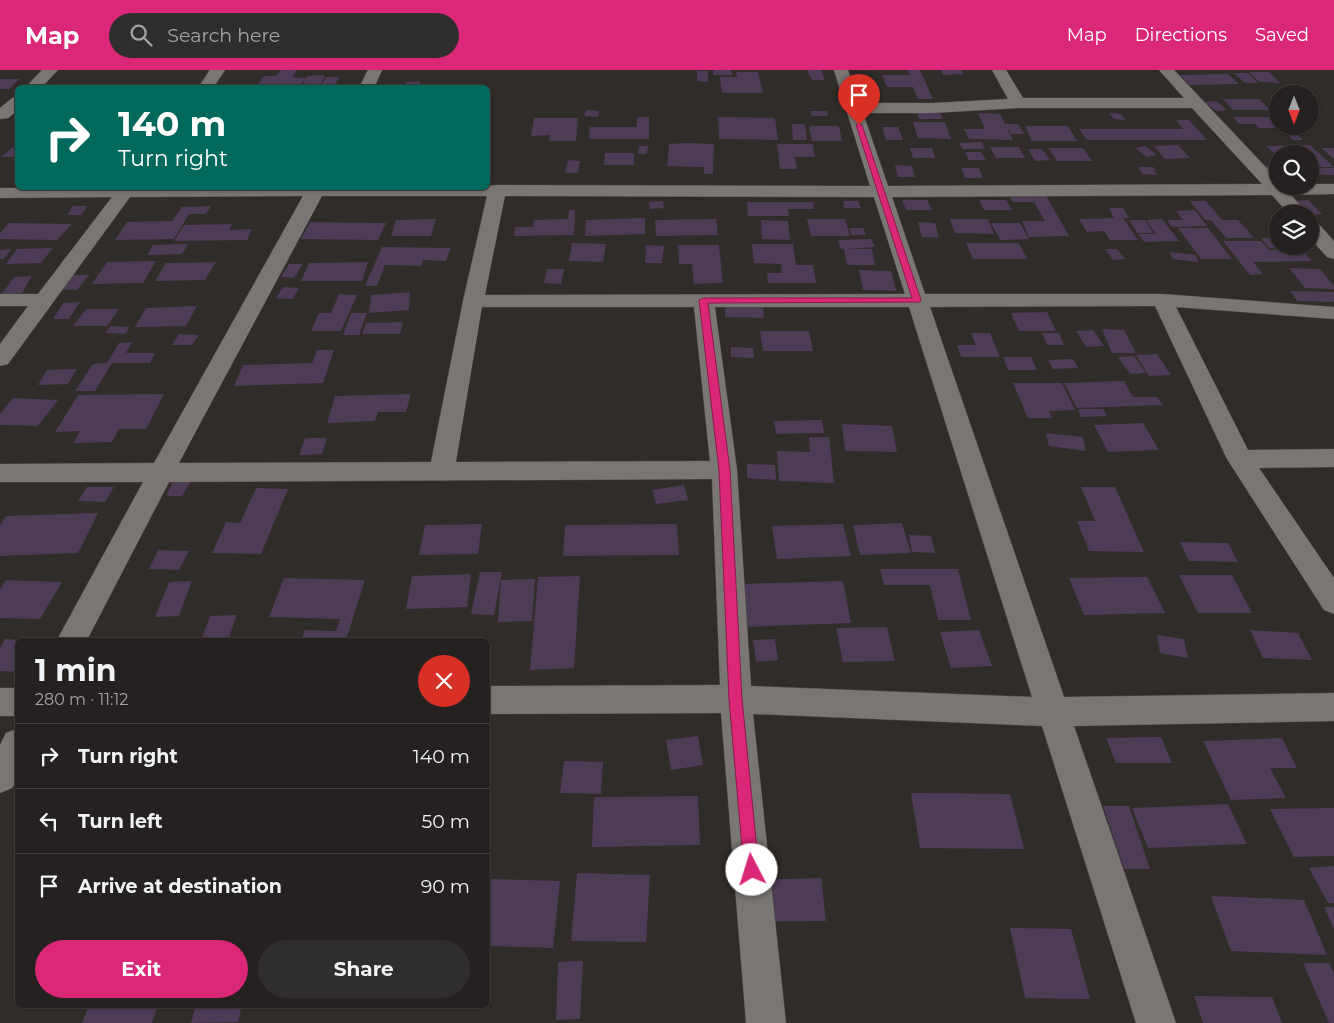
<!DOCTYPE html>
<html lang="en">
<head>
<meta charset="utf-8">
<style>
  body { margin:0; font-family:Montserrat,sans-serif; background:#302e2d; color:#f1f3f6; height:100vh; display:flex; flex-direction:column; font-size:19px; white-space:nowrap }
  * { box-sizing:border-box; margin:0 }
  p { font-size:16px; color:#a3a3a5 }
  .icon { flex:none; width:28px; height:28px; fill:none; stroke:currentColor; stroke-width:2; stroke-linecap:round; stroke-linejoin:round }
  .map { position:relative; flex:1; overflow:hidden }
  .details { position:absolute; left:15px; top:568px; width:475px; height:370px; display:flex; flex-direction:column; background:#242120; border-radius:8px; box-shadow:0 1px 4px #0004,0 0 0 1px #413e3e }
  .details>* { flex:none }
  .banner { position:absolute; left:15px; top:15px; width:475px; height:105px; border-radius:8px; box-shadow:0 1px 4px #0004,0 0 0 1px #413e3e; background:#00695c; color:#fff; overflow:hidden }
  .needle { width:32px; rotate:180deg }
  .fabs { position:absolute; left:1269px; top:15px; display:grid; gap:10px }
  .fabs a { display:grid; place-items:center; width:50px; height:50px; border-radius:50%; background:#242120; box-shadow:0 1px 4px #0004,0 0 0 1px #413e3e; font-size:25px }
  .pin { position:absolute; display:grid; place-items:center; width:42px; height:42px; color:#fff; margin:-51px -21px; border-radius:50% 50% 50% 0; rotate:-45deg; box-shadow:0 0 5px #0007 }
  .pin .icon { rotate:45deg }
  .me { position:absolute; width:55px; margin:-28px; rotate:355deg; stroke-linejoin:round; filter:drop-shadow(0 0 4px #0008) }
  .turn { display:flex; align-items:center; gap:18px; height:105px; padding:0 20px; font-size:22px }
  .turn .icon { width:65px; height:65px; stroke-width:2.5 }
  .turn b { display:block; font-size:35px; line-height:42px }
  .round { display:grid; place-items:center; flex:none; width:52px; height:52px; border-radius:26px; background:#302e2d }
  .headline { display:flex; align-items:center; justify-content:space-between; height:85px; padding:0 20px }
  h1 { font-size:30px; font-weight:700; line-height:38px }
  .cta { display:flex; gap:10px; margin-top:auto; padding:10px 20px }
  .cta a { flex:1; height:58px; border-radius:30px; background:#db2777; color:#fff; font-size:20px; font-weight:700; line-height:58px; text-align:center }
  .cta a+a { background:#302e2d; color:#f1f3f6 }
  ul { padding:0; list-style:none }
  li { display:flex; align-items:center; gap:15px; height:65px; padding:0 20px; border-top:1px solid #413e3e }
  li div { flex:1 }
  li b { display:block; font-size:19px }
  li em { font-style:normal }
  header { display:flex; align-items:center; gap:30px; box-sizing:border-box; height:70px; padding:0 25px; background:#db2777; color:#fff }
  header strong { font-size:24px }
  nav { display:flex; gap:28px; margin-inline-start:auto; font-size:18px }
  .search { width:350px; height:45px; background:#302e2d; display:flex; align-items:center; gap:12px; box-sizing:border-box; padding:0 18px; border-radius:28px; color:#a3a3a5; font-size:19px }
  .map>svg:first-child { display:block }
  .building { fill:#4d3c56 }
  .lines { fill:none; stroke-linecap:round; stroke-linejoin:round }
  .minor-casing { stroke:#4d4a48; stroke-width:1 }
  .minor { fill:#7a7673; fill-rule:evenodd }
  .route { fill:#db2777; stroke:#8e194d }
</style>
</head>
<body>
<header>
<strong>Map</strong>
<div class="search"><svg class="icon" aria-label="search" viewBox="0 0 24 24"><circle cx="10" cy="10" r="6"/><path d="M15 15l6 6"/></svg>Search here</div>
<nav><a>Map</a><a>Directions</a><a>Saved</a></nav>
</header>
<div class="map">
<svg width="1334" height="953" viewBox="0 0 1334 953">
  <rect width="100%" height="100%" fill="#302c2a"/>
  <path class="building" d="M281,0h16l-5,7 14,1 -7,9h-43l8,-11h12z
    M713,0h18l1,5h-19z
    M807,0h14l4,10h-13z
    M908,0h12l13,29h-15l-5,-12h-26l-5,-12h28z
    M941,0h20l3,4 -21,1z
    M697,1h11v11l-11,-1z
    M736,2h22l5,21h-41l-2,-16h17z
    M1249,2h20l11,11 -21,-1z
    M1234,3h14l10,10h-13z
    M1228,4l11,10 -49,1 -10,-10z
    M325,5l-5,10 -18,1 5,-10z
    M326,7h13l-6,11 -13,-1z
    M0,9h19l-10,10h-9z
    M420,11v7h-14v-6z
    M1223,29h36l11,11h-37z
    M1216,31l11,9 -11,1 -12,-9z
    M586,40l13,1 -1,6 -14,-1z
    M810,41h17l1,5h-16z
    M917,43h23l2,6h-23z
    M978,43l22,1 5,10h13l6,10h-13l-5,-8 7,14 -44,-1 -5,-10h21z
    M1109,43l12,1 5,6 -12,-1z
    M637,47h12v22h-60l1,-12h47z
    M718,47l57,1 3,22 -59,-1z
    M1233,47h36l10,11h-20l-4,-4h-16z
    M534,48h44l-2,23h-27l1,-6 -19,1z
    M1176,50h13l18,20h-120l-8,-11h104z
    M913,52h32l6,17 -33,-1z
    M792,54h13l2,16h-14z
    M809,56h30l3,15h-30z
    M1025,56h43l9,15h-45z
    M882,57h16l5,13h-17z
    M1284,61h10l9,9h-10z
    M982,72l3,7h-22l-4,-6z
    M686,73l28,1 -1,30h-9v-7l-37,-1 2,-22z
    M777,74h36l2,13h-20l2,12h-17z
    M1178,75l12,13 -25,1 -11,-13z
    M1310,75l24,22h-14l-10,-9v-4h-32v3l-12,-11z
    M639,76h9l-1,8h-9z
    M1145,76l12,9 -10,2 -12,-9z
    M13,77h5v10h-17z
    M990,77h29l6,11h-29z
    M910,78h22l3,10h-22z
    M1048,78h35l9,13h-35z
    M1321,78h13v11z
    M1028,79h14l8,11 -15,1z
    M965,82h16l5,8h-17z
    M605,83h29v12h-30z
    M568,90l12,1 -2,12h-13z
    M895,95l17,1 3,11h-17z
    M1263,96h15v9l-7,-1z
    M1138,97h15l4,8 -15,-1z
    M961,98h18l4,10h-18z
    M1310,98h24v7l-24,-1z
    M1008,122h36l25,44 -40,1 -7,-16h23l-11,-19h-21z
    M902,130h25l5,10h-26z
    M979,130h27l6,10h-28z
    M1308,130l14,14 -12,1 -15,-14z
    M663,131l1,7 -14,1 -1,-7z
    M843,131h15l3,7h-17z
    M1190,131h16l16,19h16l16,18h-28l-15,-18h-6z
    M747,132h66l1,7h-26l1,7h-41z
    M73,136h15l-7,9h-14z
    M211,136l-5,8h-17l-15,25 -59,1 12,-18 45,-1 10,-14z
    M1109,138h14l6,10h-6l15,22h-28l-6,-9 -17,1 -8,-13 35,-1z
    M569,140h6l-1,25 -60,1 1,-9h18l1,-7 34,-1z
    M1195,140l12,16 -35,1 -5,-7h16l-7,-9z
    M645,148v16l-60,2 1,-16z
    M436,149l-5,17h-40l5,-16z
    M716,149l2,16 -62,1 -1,-16z
    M807,149h38l5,17h-39z
    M950,149h38l6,15 -39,-1z
    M1162,149l17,22 -35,1 -6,-8h18l-10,-14z
    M761,150l27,1 2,19 -28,-1z
    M1129,150h16l8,13h-16z
    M310,152l76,1 -8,17 -77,-1z
    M918,152l17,1 4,15 -17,-1z
    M9,153l63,1 -15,16 -57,-1v-6z
    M991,153h29l9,16 -29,1z
    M232,154l-3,6 23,-1 -5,11 -73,1 10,-16z
    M849,158h14l3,7h-15z
    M1178,158h30l24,31h-31z
    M1261,168h17v8h32v-2l4,5 -45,-1z
    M871,169l4,8 -27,2h24l3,16h-28l-3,-16h-3l-3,-9z
    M1223,171h38l10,11 -1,-2 31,-1 11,12 -59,1 10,12 -13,1z
    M572,173l34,1 -3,18 -34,-1z
    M966,173h53l8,16h-54z
    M188,174l-6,10 -35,1 6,-10z
    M752,174h41l3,21h17l3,18h-48l-1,-10h15l-1,-9 -27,-1z
    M646,175l18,1 -2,17h-17z
    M678,175h41l4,38 -29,1 -2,-20h-13z
    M382,177l69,1 -5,13 -23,-1 -2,6 -36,-1 -8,21h-12z
    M53,178l-12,15 -35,1 11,-15z
    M11,179l-7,10h-4v-9z
    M1105,179h12l8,10 -12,1z
    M1170,182l26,3 2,7 -26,-3z
    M156,191l-13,22 -51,1 15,-22z
    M216,192l-11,18 -50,1 11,-18z
    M368,192l-6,19h-61l8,-18z
    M289,194h14l-9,14 -13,-1z
    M1289,198l31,1 14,17v3l-29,-1z
    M547,199h17l-3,15 -17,-1z
    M859,200l32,1 5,20 -33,-1z
    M60,205h29l-12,15 -30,-1z
    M32,206l-10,17 -20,1 12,-17z
    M283,217l16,1 -6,11 -17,-1z
    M1290,221l44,1v10l-37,-1z
    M410,222l-1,18 -40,3 2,-18z
    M339,224l18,1 -16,36h-30l8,-18h12z
    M80,232l-11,17h-16l10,-16z
    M197,236l-11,20 -51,1 11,-19z
    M725,236l38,1 1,11 -39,-1z
    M86,239h33l-12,17h-34z
    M1047,242l9,19h-37l-8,-18z
    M351,243h16l-8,22h-16z
    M403,252l-3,12h-38l4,-11z
    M111,256l19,1 -5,7 -20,-1z
    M1102,259l22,1 12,23h-24z
    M1093,260l11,16 -18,1 -10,-16z
    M760,261h49l4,20h-50z
    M971,263h19l10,24h-39l-4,-12h19z
    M1042,263h17l5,12h-17z
    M179,264l20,1 -7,10h-20z
    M132,272l-6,11h29l-5,10h-38l-17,28h-20l18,-27 14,-1 12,-20z
    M731,277l22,1 1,10 -23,-1z
    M317,280h17l-11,33 -89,3 9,-21 69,-2z
    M1157,284l14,21 -22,1 -13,-21z
    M1134,286l12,17 -16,1 -12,-17z
    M1003,287h28l6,13h-29z
    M1073,289l5,9 -25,1 -5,-9z
    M77,299l-9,15 -30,1 9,-15z
    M1124,311l9,16h24l6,8 -86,3 -13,-25z
    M1013,313h49l13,27 -26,1 3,7h-24z
    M164,324l-18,35h-27l-7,13 -39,1 7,-12 -25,1 23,-37z
    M411,324l-5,18h-28l-3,9 -48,2 8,-27z
    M13,328l45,2 -20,26 -38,-1v-11z
    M1078,339h25l4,7 -26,1z
    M822,350l2,13 -48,1 -2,-13z
    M1143,353l16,27 -51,2 -14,-27z
    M842,354l50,2 5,26 -52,-1z
    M1046,363l37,4 3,14 -37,-5z
    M809,367h20l5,46 -55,-2 -2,-30 33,1z
    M305,368h22l-5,16 -23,1z
    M747,394l28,1 1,15 -29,-2z
    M175,408l17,1 -10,17h-16z
    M684,415l4,15 -32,4 -4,-14z
    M87,417h27l-9,15 -27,-1z
    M1081,417h34l29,65 -55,-1 -12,-30h18z
    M256,418l32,1 -27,65 -49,-1 14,-31 14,1z
    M98,443l-20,40 -78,3v-30l6,-10z
    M902,453l9,30 -51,2 -7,-30z
    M482,454l-4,30 -59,1 6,-30z
    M677,454l2,31 -116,1 2,-31z
    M843,454l8,32 -74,3 -5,-33z
    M909,465l22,1 4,17 -23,-1z
    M1180,472l48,1 10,19 -49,-1z
    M158,480l31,1 -10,19 -30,-1z
    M880,499h78l13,51h-33l-8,-35h-46z
    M480,502h22l-8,43 -23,-1z
    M471,504l-4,33 -61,2 6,-33z
    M1179,505h53l20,38h-54z
    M580,506l-6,92 -44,2 8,-93z
    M1147,507l18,36 -81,2 -15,-37z
    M284,508l81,2 -19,60h-45l4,-10 31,1 4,-12 -71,-2z
    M535,509l-3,42 -34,1 3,-42z
    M6,510l56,2 -22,37 -40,-1v-28z
    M192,511l-13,35 -24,1 14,-35z
    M843,511l8,42 -107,4 -4,-43z
    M237,545l-9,25h-27l9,-24z
    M887,557l8,34 -52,1 -7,-34z
    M979,560l13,36 -41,2 -11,-36z
    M1250,560l48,3 14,27 -49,-2z
    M1157,565l27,4 4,19 -28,-5z
    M5,569l13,1v32l-18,-1v-23z
    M775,569l3,21 -22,2 -3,-22z
    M698,666l5,29 -32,5 -5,-30z
    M1161,667l11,26h-56l-10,-25z
    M1282,668l15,30h-27l16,30 -55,2 -28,-59z
    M564,691l39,1 -2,32 -41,-1z
    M911,723l99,1 14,55 -104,-1z
    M698,726l2,49 -108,2 2,-50z
    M1228,734l19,40 -99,4 -16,-40z
    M1103,736h26l21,63h-26z
    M1334,738v48l-40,1 -24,-48z
    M1334,796v37h-6l-19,-35z
    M577,803l73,2 -4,67 -75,-1z
    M821,808l5,43 -84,1 -3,-42z
    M488,809l72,2 -7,67 -65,-2z
    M1211,826l93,4 23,55 -96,-4z
    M1324,837h10v22z
    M1010,858l61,1 19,70 -65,-1z
    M583,891l-3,58 -24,1 2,-58z
    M1303,893h26l5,11v49h-5z
    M1194,926l78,1 10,26h-79z
    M89,935h69l-6,18h-70z
    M196,935h46l-4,17 -47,1z"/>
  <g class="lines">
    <g class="minor-casing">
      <path id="minor" d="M42,0h16l-17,18h-16z
        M210,0h15l-12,18h-15z
        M368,0h14l-8,18h-15z
        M834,0h14l12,33h73l75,-4 -16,-29h14l17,28h161l-25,-28h15l104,110v6h32v-2h24v10l-43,1 17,19h-19l-17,-19 -380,2 33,97h237l172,13v12l-158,-12 72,143 86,-1v18l-75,1 75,110v36l-10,-4 -97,-151 -72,-153 -225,1 134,390 270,-4v28l-260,5 102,297h-40l-94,-297 -289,-12 33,309h-40l-25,-310 -233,1v-28l232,-1 -8,-206 -543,3 -82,158h-30l86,-158h-143v-18l154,-1 149,-267 -173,1 -122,167 -8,2v-22l28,-38h-28v-12h38l74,-97 -112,1v-10h488v-2l9,-1 373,1zM1018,38h174l70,76 -374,2 -25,-73h70zM322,126h165l-24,105 -32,161 -252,1zM505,126l369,1 31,97 -420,1zM482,237h212l16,154 -254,1zM715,237h194l123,390 -281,-11 -14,-216z
        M18,26v14l-10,8 -8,1v-11l12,-10z
        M1310,150l7,2 17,19v18l-7,-2 -17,-19z
        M0,618h18v28h-18z
        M18,659v49l-6,10 -12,5v-48l6,-12z"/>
    </g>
    <use href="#minor" class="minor"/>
  </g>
  <path class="route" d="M859,53l3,2 59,175 -1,2 -212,1 22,167 12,229 17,171 -2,6 -5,2 -6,-2 -2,-6 -15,-171 -10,-229 -20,-170 5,-2h208l-56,-173z"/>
</svg>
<div class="fabs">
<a><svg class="needle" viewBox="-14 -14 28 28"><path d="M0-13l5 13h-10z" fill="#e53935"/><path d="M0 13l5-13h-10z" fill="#a3a3a5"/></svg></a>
<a><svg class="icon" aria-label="search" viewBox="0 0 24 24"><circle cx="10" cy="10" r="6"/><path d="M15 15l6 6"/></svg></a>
<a><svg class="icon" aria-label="layers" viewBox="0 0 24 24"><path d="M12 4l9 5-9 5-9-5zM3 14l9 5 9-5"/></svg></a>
</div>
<div class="pin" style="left:859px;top:55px;background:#d93025"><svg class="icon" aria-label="arrive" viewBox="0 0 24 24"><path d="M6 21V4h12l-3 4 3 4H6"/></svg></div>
<svg class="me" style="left:752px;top:800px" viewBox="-20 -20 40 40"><circle r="19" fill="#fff"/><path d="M0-13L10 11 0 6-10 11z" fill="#db2777"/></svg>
<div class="banner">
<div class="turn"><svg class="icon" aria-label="right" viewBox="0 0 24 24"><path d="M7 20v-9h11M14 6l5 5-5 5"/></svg><div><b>140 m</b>Turn right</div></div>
</div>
<section class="details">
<div class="headline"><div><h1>1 min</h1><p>280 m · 11:12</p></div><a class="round" style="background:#d93025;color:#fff"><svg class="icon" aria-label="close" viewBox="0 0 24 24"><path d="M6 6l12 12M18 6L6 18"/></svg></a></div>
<ul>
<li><svg class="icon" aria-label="right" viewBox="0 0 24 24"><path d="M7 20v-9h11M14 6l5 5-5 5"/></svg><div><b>Turn right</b></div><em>140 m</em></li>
<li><svg class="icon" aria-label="left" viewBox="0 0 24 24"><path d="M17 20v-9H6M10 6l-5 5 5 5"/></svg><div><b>Turn left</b></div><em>50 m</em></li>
<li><svg class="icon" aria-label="arrive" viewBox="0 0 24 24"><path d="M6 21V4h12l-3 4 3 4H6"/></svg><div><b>Arrive at destination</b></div><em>90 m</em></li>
</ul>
<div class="cta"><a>Exit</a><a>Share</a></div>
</section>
</div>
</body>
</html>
